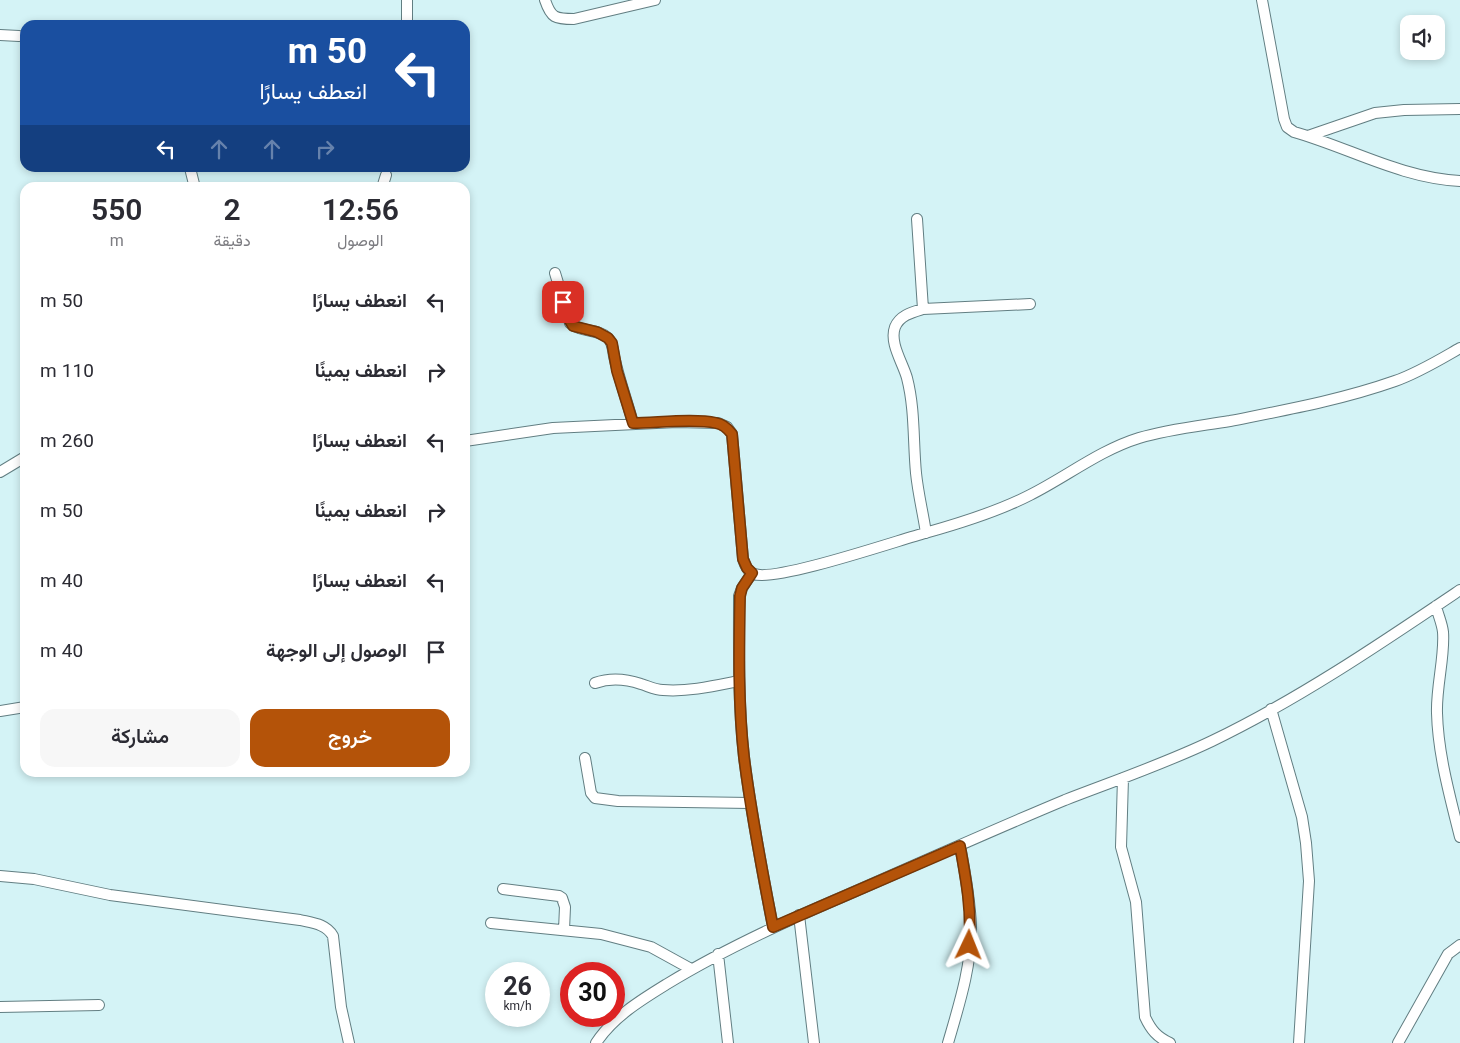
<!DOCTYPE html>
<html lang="ar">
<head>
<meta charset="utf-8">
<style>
  body { margin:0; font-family:Georgia,Vazirmatn,serif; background:#f7f7f7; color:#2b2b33; direction:rtl; height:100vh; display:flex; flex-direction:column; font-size:19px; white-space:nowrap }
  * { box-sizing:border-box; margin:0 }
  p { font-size:16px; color:#7c7c81 }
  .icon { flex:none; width:28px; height:28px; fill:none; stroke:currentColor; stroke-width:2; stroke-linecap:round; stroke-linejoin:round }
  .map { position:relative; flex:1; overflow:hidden; direction:ltr }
  .details { position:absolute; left:20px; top:182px; width:450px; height:595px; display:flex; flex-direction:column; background:#fff; border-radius:15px; box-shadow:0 2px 8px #0003; direction:rtl }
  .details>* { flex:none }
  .hud { position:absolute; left:20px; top:20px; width:450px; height:152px; border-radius:15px; box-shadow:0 2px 8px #0003; direction:rtl; background:#1a4fa0; color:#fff; overflow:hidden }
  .fabs { position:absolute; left:1400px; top:15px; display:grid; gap:10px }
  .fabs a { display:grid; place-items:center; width:45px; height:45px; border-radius:10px; background:#fff; box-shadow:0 2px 8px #0003; font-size:25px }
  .speed { position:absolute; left:485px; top:962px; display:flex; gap:10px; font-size:25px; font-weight:700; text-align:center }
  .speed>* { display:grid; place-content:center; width:65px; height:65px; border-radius:50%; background:#fff; box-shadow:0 2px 8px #0003; line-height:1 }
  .speed small { font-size:12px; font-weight:400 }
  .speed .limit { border:8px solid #d22; background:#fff; color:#111 }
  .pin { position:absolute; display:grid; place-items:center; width:42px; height:42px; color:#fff; margin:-21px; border-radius:10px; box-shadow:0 2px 8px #0006 }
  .me { position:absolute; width:55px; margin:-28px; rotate:2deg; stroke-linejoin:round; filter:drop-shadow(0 0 4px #0008) }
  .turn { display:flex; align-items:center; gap:18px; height:105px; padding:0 20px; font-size:22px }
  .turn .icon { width:65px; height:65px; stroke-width:2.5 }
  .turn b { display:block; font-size:35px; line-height:42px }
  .lanes { display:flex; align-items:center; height:48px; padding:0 20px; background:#0003; justify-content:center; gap:25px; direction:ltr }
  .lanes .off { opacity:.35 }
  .eta { display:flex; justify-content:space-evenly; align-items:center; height:85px; text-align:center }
  .eta b { font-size:30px; font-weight:600; line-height:35px }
  .cta { display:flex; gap:10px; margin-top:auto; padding:10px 20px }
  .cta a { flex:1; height:58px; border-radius:15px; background:#b45309; color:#fff; font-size:20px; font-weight:600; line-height:58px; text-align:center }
  .cta a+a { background:#f7f7f7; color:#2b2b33 }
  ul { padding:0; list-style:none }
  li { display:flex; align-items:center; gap:15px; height:70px; padding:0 20px }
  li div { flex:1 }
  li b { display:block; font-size:19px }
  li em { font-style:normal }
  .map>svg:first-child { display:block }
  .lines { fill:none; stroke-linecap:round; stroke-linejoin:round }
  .street-casing { stroke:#627e82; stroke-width:12 }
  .street { stroke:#fff; stroke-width:10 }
  .route-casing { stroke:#753606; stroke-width:12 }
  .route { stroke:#b45309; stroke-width:9 }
</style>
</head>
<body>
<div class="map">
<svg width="1460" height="1043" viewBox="0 0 1460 1043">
  <rect width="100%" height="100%" fill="#d4f3f6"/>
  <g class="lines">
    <g class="street-casing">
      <path id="street" d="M407,0v25
        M545,0c6,18 10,19 29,19l81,-19
        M1262,0l22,119 3,8 7,5c56,16 107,46 166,49
        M0,35l19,1
        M1308,136l67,-23 29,-3 56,-1
        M190,168l5,20
        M382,188l4,-13
        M917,219l6,90
        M555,273l15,50c11,10 28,5 38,15 5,5 5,13 6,18 5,23 13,45 19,67
        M465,441l88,-13 124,-6 41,1 9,4 5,7 11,125c2,6 4,12 11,15 22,8 142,-33 171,-41 36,-10 72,-21 105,-38 36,-18 70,-45 109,-57 30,-9 61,-12 91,-17 55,-11 111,-21 165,-40 23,-8 44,-21 65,-33
        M0,472l25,-15
        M926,533c-3,-20 -8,-40 -10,-60 -3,-32 -1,-64 -9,-95 -4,-15 -18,-35 -12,-51 5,-12 18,-15 28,-18l107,-5
        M752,573l-10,15 -3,8c0,54 -1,108 5,161 7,57 18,113 29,170
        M1436,606c2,9 6,17 7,26 2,24 -7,55 -6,81 1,41 13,84 23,124
        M595,683c14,-5 31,-4 46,1 7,2 14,6 22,6 25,2 51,-4 76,-9
        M1271,709l31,108 4,26 3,38 -10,162
        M0,711l25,-4
        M585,758l6,35 4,5 23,3 132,2
        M1123,778l-2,69 15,55 9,115c6,13 12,20 25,26
        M0,876l34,3 76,16 190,25c13,3 26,4 33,16l8,71 8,36
        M503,889l56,7 3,2 3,9 -1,23
        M799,915l15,128
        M491,923l110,11 50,13 40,22
        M718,954l10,89
        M0,1007l99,-2
        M596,1043c17,-26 45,-43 71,-59 54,-33 110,-59 168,-84 76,-33 153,-68 230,-100 49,-19 99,-36 147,-59 87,-42 168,-97 248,-151
        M948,1043c11,-38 24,-78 23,-117 -1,-27 -6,-54 -11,-80
        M1398,1043l50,-89 12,-9"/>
    </g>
    <use href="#street" class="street"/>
  </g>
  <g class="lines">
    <g class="route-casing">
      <path id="route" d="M563,302l4,14 6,10 24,6 11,6 4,5 5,28 16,52c23,0 61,-5 83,0 7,1 12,6 16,11l11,125 4,9 5,5 -10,15 -2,8c-1,54 -2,108 4,161 7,57 18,113 29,170l187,-81c6,33 12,65 9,99"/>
    </g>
    <use href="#route" class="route"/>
  </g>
</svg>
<div class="fabs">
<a><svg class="icon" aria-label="sound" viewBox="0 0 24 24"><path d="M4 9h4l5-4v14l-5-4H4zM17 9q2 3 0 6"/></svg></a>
</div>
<div class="speed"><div>26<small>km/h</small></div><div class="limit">30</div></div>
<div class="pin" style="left:563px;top:302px;background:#d93025"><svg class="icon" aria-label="arrive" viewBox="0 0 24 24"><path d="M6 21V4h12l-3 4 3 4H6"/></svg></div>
<svg class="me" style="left:969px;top:945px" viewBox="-20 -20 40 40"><path d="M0-17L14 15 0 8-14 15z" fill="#b45309" stroke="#fff" stroke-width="4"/></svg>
<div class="hud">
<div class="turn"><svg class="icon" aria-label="left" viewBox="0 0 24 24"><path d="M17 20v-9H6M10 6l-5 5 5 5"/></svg><div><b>50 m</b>انعطف يسارًا</div></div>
<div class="lanes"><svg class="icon" aria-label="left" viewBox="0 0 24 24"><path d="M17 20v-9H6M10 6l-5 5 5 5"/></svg><svg class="icon off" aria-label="ahead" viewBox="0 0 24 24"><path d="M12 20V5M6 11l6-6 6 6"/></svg><svg class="icon off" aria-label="ahead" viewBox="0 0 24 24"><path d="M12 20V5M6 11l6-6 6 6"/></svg><svg class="icon off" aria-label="right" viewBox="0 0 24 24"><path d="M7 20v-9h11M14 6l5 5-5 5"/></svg></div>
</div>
<section class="details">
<div class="eta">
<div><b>12:56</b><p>الوصول</p></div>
<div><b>2</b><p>دقيقة</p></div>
<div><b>550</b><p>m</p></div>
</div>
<ul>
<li><svg class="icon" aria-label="left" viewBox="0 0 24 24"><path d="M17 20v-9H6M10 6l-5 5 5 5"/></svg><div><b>انعطف يسارًا</b></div><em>50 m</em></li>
<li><svg class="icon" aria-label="right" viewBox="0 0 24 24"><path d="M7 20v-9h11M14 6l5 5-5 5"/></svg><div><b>انعطف يمينًا</b></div><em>110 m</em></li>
<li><svg class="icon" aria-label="left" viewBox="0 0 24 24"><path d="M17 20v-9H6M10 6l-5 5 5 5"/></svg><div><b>انعطف يسارًا</b></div><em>260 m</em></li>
<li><svg class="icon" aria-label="right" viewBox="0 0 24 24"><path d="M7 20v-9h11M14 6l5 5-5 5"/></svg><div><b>انعطف يمينًا</b></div><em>50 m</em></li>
<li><svg class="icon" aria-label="left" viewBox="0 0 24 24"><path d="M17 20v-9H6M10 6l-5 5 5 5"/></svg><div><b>انعطف يسارًا</b></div><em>40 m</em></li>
<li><svg class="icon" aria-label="arrive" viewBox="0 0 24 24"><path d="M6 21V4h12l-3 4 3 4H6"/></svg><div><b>الوصول إلى الوجهة</b></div><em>40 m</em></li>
</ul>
<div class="cta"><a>خروج</a><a>مشاركة</a></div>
</section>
</div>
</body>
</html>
